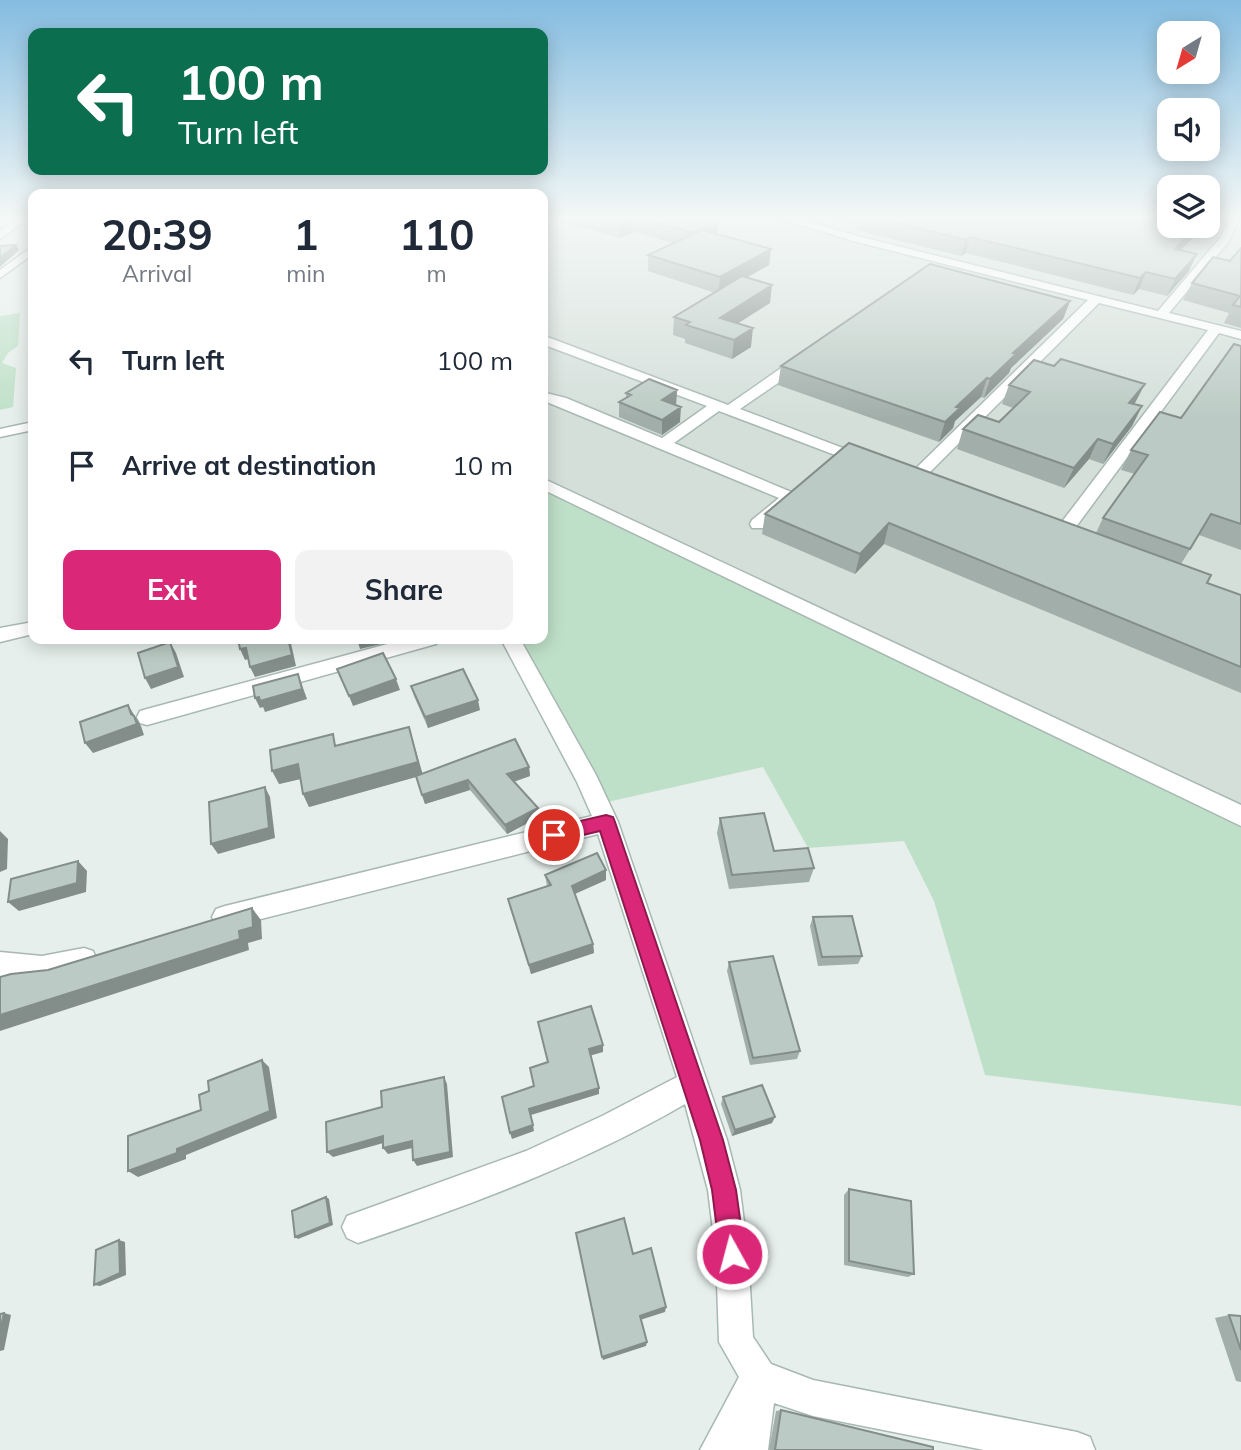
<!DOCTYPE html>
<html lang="en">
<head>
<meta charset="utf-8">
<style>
  body { margin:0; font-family:Mulish,sans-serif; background:#f2f2f3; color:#1f2937; height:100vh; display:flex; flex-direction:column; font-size:26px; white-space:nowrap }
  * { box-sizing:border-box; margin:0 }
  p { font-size:23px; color:#747a83 }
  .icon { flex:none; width:38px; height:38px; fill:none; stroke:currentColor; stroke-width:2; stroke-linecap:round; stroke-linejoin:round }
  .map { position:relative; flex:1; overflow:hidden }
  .sheet { position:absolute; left:28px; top:189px; width:520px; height:455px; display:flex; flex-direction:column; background:#fff; border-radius:14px; box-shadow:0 4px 18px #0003 }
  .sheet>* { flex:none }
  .top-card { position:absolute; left:28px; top:28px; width:520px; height:147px; border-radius:14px; box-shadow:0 4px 18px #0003; background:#0b6e4f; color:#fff; overflow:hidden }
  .needle { width:46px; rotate:217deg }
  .buttons { position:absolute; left:1157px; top:21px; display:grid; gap:14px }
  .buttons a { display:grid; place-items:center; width:63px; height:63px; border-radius:14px; background:#fff; box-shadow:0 4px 18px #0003; font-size:35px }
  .pin { position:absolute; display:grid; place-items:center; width:60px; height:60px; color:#fff; margin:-30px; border:4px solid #fff; border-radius:50%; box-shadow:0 2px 7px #0007 }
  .me { position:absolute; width:77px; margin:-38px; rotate:353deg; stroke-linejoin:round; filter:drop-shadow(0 0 5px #0008) }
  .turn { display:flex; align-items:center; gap:24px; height:147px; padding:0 35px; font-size:32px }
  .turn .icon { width:91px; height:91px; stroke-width:2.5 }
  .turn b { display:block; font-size:49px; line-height:60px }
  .eta { display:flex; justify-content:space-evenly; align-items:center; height:119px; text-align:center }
  .eta b { font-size:42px; font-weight:700; line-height:49px }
  .button { display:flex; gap:14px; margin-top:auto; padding:14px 35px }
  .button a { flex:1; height:80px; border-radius:14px; background:#db2777; color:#fff; font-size:28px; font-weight:700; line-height:80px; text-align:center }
  .button a+a { background:#f2f2f3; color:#1f2937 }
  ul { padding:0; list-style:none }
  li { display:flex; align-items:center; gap:21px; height:105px; padding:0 35px }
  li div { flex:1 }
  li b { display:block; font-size:26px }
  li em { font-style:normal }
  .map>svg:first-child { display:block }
  .built { fill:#d4dfda }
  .green { fill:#bfe0c8 }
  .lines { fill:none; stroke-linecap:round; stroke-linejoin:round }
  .minor-casing { stroke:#a8b8b2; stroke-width:3 }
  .minor { fill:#fff; fill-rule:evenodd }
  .wall { fill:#a1aea9 }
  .shaded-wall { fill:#838d89 }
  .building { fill:#bbcac4; stroke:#838d89; stroke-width:2 }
  .route { fill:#db2777; stroke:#8e194d; stroke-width:2 }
</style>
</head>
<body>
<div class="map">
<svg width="1241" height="1450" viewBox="0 0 1241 1450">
  <rect width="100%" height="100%" fill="#e6efeb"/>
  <path class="built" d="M542,216h627v10h39v-10h33v606l-698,-337z"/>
  <path class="green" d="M20,313l-2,33 -10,7 -6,10 14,5 -3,39 -13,3v-94z
    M543,485l698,337v284l-256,-31 -51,-174 -30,-60 -96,7 -45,-81 -160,36 -3,-17 -80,-147h22z"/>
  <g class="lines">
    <g class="minor-casing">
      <path id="minor" d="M21,216h11l-32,23v-8z
        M773,216h16l72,21 297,74 62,-73 10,-18 -10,-4h20l-11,25 -60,72 72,18v8l-22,-6 -152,206h-12l-2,-4 2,-4 153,-201 -109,-27 -180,180h-12l-2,-3 2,-3 181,-177 -235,-59z
        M33,246v8l-33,24v-8z
        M542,335l186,70 69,-48h10v6l-67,46 129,49 3,3 -3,3h-10l-140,-53 -45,32 122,51 2,3 -34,31h-12l-2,-4 2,-4 27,-22 -237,-98v-8l24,6 96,40 45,-32 -165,-62z
        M33,422v8l-33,7v-8z
        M542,478l699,327v21l-699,-337z
        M33,622v12l-33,8v-14z
        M406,639h33l-3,5 -289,81 -7,-2 -3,-6 3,-6 7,-2z
        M501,639h19l76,136 22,47 109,318 13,50 8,64 5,83 18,27 42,16 264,52 13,5 5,13h-111l-171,-34 -39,-13 -6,47h-68l39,-73 -20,-35 -3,-88 -8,-64 -23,-86c-103,60 -215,101 -327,139l-11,-5 -5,-11 5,-11 179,-65 76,-35 75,-39 -79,-243 -373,94 -9,-3 -4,-8 4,-8 9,-3 367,-90 -15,-34z
        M84,948l9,3 4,9 -4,9c-30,12 -61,15 -93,7v-24l42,4z"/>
    </g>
    <use href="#minor" class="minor"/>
  </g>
  <path class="wall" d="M542,216h158l17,18 54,15 -2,16 -23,13 24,25 -32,20 13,24 -19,12 -47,-16v-4l-12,-4 1,-18 41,-24 -67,-22v-16l25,-12 -40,-11 -13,6z
    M822,216h347l20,55 -22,25 -28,-7 -6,6 -167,-42 -5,3 -105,-26 1,-5z
    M1241,248v80l-17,-5 5,-10 -46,-13 9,-17 38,-22z
    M1070,301l-7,18 -52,49 -2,5 -25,25 -3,-1 -26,24 -2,7 -14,14 -161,-57 3,-19z
    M1241,346v204l-42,-15 -18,29 26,19 34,12v98l-357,-149 -29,30 -93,-40 3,-20 331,19 7,-15 32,-44 -14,-4 10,-20 50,-32z
    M1009,385l125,19 8,2 -10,20 -29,38 -14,-5 -25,29 -107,-39 6,-20 36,-7 14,-14 -11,-4z
    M677,390l-1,15 4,17 -18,13 -43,-18v-15l7,-4v-5z
    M411,686l69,24 -52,18 -14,-32z
    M337,746l85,28 107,-7 1,9 -16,6 24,26 1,9 -32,17 -37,-44 -45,14 -9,-27 -107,30 -6,-13 -3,-15 -21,5z
    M720,818l54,33 40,17 -5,14 -80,7 -12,-56z
    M545,875l61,5 -31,14 18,50 1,9 -63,21 -21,-66 -2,-9 39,-13z
    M813,917l49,39 -4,8 -40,2 -8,-40z
    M729,962l71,89 -3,8 -47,6 -23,-94z
    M723,1097l49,26 -40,13 -11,-32z
    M849,1189l65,85 -6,3 -64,-12v-70z
    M1229,1315l12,1v66l-5,-1 -21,-63z
    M781,1410l152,40h-164l7,-39z"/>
  <path class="shaded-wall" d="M1208,216h6l-6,7z
    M633,217v15l-13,6v-16z
    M718,221l-1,15 -23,-3z
    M1197,226h7l-37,39 8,-16z
    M970,237l-4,16 -5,3 5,-16z
    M16,245l3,5 -19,17v-9z
    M771,249l-2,16 -51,29 2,-17z
    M1197,254l-8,17 -22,25 8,-17z
    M1146,272l-7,17 -6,6 7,-17z
    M772,285l-2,18 -52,33 2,-18z
    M1070,301l-7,18 -52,49 -2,5 -25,25 6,-19 23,-26z
    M753,328l-2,19 -19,12 2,-19z
    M987,378l-6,19 -26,24 -2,7 -14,14 6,-20 11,-15z
    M1145,384l-10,19 -16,19 10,-19z
    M677,390l-1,15 -14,-5z
    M1142,406l-10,20 -29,38 10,-20z
    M681,407l-1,15 -18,13v-15z
    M1098,439l-9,20 -25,29 10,-20z
    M889,523l-5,21 -29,30 5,-20z
    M288,639h2l6,27 -41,11 -5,-10z
    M357,639h46l-43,10z
    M170,642l6,11 8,24 -33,12 -6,-11z
    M246,648l5,10 -6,2 -5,-11z
    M298,674l9,25 -42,13 -2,-5 -3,1 -5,-10z
    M396,679l4,11 -47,16 -4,-10z
    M478,700l2,10 -52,18 -3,-11z
    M128,705l13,21 3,9 -51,18 -8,-10 46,-29z
    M409,727l14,48 -114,32 -6,-13z
    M298,764l7,14 -26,6 -7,-13z
    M529,767l1,9 -21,7 -2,-9z
    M468,780l2,10 -45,14 -3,-9z
    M265,787l5,10 5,41 -57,16 -7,-10z
    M538,808l1,9 -32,17 -2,-9z
    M0,831l8,8 -1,30 -7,3z
    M78,861l9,10 -1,21 -67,19 -11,-9z
    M606,870v10l-34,15v-9z
    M252,908l9,12 1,19 -14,4 1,7 -249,81v-16l239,-84z
    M593,944l1,9 -63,21 -2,-9z
    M603,1045v7l-14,4v-7z
    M262,1060l7,7 8,51 -91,37v4l-48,18 -10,-6 49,-22z
    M444,1077l3,7 6,73 -36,9 -4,-6z
    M599,1088v6l-68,21 -2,-6z
    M775,1117l-3,6 -40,13 3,-6z
    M533,1125l1,6 -22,8 -2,-6z
    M383,1136l4,6 -54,15 -6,-5z
    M412,1141l4,6 -28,7 -5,-6z
    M326,1197l3,2 4,26 -35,14 -3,-2z
    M119,1240l6,2 1,33 -26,11 -6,-1z
    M666,1307l-1,5 -25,8v-4z
    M4,1313l7,2 -7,35 -4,1v-19z
    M647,1342l-1,4 -43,14 -1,-3z"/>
  <path class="building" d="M598,216h102l18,5 -24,12 -61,-16 -13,5z
    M869,216h300v10h28l-22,23 22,5 -22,25 -29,-7 -6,6 -170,-41 -4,3z
    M702,230l69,19 -51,28 -72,-22z
    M16,245l-16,13v-12z
    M1241,248v59l-8,-2 7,-9 -48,-13 21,-26 17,4z
    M930,264l140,37 -57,52 3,1 -26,25 -3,-1 -31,29 4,1 -15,14 -164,-56z
    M742,276l30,9 -52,33 33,10 -19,12 -48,-15 4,-3 -16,-5z
    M1234,344l7,2v178l-30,-10 -21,35 -87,-31 45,-63 -17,-5 29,-38 21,6z
    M1061,359l84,25 -16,19 13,3 -29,38 -15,-5 -24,29 -111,-39 15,-14 21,7 31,-30 -21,-7 25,-25 20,6z
    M649,379l28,11 -15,10 19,7 -19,13 -43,-18 12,-7 -5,-2z
    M849,443l362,132 -4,8 34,12v72l-352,-144 -29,31 -95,-40z
    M238,639h50l4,16 -42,12 -4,-19 -6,1z
    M170,642l8,25 -33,11 -7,-25z
    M383,653l13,26 -47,17 -12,-27z
    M463,669l15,31 -53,17 -14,-31z
    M298,674l4,15 -42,12 -1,-4 -4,1 -2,-12z
    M128,705l3,9 3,2 3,8 -52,19 -5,-21z
    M409,727l9,35 -115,32 -5,-30 -26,7 -2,-21 63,-16 2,12z
    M515,739l14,28 -22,7 31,34 -33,17 -37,-45 -46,15 -6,-19z
    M265,787l4,41 -58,16 -2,-42z
    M764,813l10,38 34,-3 6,20 -82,7 -12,-57z
    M597,853l9,17 -34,16 21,58 -64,21 -21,-66 43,-14 -6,-10z
    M78,861l-1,22 -69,19 3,-23z
    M252,908l1,19 -14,4 1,8 -240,76v-38l11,-3 37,-4z
    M852,916l10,40 -40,1 -9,-40z
    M773,956l27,95 -47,7 -24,-96z
    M591,1006l12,39 -14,4 10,39 -70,21 4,16 -23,8 -8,-36 32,-11 -4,-18 18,-6 -10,-40z
    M262,1060l8,51 -93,38v4l-49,18v-35l73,-26 -2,-15 10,-4 -1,-10z
    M444,1077l6,75 -37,8 -1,-19 -29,7v-12l-56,16 -1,-30 56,-15 -1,-16z
    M762,1085l13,32 -40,13 -12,-33z
    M849,1189l62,12 3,73 -65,-13z
    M326,1197l4,26 -35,14 -3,-26z
    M624,1218l9,36 18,-6 15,59 -26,9 7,26 -45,15 -26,-124z
    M119,1240l1,33 -26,12 2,-35z
    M4,1313l-4,19v-18z
    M1229,1315l12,1v34z
    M781,1410l152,37v3h-158z"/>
  <linearGradient id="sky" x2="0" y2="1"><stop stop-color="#84bce0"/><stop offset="0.52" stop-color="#f4f8f6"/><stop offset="1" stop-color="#f4f8f6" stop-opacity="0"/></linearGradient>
  <rect width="1241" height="419" fill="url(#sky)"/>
  <path class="route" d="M606,815l7,2 2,5 108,318 13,50 9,64 -4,9 -9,3 -9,-3 -3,-9 -8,-64 -12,-50 -100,-309 -46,11 -7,-2 -2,-5 2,-6 7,-2z"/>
</svg>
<div class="buttons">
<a><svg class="needle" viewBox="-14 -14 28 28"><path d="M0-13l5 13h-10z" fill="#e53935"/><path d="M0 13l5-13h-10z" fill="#747a83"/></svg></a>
<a><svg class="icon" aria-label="sound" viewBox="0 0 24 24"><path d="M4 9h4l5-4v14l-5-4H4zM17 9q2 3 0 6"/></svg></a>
<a><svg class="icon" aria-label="layers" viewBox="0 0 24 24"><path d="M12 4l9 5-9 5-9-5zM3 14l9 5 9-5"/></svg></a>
</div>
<div class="pin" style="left:554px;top:835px;background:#d93025"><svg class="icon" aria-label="arrive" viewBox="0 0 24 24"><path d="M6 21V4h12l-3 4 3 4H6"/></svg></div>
<svg class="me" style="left:732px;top:1254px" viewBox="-20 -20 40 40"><circle r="17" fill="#db2777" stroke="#fff" stroke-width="3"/><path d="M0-11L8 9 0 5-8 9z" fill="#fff"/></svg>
<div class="top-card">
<div class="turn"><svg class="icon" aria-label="left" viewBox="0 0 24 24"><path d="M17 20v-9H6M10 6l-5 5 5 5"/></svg><div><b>100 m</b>Turn left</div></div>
</div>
<section class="sheet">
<div class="eta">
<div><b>20:39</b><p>Arrival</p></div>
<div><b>1</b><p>min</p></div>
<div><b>110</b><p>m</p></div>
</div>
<ul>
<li><svg class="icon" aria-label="left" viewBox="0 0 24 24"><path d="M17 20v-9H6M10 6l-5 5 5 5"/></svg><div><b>Turn left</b></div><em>100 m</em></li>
<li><svg class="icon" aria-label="arrive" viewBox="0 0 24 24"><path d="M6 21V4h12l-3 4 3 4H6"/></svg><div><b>Arrive at destination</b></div><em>10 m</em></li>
</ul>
<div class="button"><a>Exit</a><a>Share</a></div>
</section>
</div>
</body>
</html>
